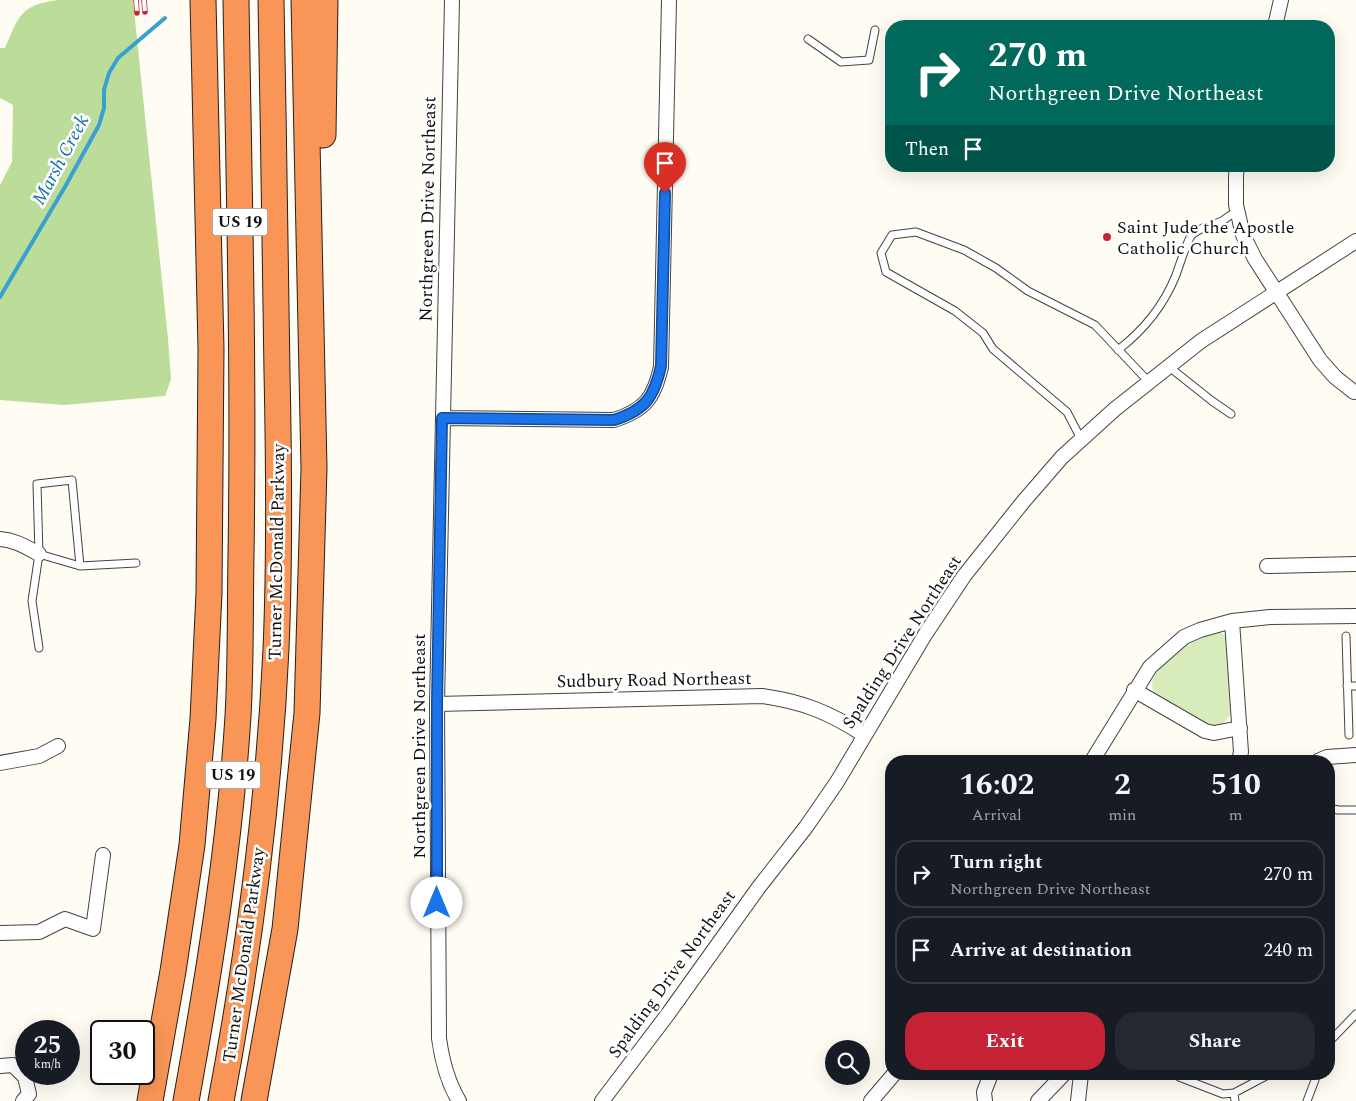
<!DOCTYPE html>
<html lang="en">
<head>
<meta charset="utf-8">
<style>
  body { margin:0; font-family:Spectral,serif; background:#242831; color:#f1f3f6; height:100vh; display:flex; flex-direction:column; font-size:19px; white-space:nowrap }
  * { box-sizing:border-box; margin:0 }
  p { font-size:16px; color:#9ea1a6 }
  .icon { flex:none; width:28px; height:28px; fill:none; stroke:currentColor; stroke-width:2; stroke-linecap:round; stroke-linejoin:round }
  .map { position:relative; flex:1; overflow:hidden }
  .sheet { position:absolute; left:885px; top:755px; width:450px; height:325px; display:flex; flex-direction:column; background:#171b24; border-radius:20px; box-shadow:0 5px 20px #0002 }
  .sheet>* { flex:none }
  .guide { position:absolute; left:885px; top:20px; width:450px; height:152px; border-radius:20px; box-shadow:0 5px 20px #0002; background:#00695c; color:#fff; overflow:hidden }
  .buttons { position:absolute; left:825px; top:1040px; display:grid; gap:10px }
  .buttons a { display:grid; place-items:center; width:45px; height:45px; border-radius:50%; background:#171b24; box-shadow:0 5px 20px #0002; font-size:25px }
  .speed { position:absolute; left:15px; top:1020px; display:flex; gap:10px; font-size:25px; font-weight:700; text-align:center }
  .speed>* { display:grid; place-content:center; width:65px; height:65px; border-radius:50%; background:#171b24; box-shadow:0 5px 20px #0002; line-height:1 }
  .speed small { font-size:12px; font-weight:400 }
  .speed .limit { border:2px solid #111; border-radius:8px; background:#fff; color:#111 }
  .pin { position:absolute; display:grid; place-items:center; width:42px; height:42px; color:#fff; margin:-51px -21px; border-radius:50% 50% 50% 0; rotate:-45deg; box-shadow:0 0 5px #0007 }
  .pin .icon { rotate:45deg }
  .me { position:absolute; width:55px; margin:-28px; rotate:0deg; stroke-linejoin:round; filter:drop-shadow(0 0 4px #0008) }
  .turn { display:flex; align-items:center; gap:18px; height:105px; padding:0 20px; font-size:22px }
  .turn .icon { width:65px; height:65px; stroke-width:2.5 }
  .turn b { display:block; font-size:35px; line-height:42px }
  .then { display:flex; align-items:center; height:48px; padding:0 20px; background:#0003; gap:10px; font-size:19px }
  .eta { display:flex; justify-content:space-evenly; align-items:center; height:85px; text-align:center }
  .eta b { font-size:30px; font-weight:700; line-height:35px }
  .action { display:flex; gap:10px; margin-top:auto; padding:10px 20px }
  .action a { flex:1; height:58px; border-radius:20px; background:#c62235; color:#fff; font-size:20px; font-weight:700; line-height:58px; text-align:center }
  .action a+a { background:#242831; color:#f1f3f6 }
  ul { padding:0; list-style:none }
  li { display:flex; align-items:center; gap:15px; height:68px; margin:0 10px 8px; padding:0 10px; border:2px solid #363941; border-radius:20px }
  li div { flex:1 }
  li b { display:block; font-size:19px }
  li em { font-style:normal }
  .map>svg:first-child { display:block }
  .green { fill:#d7ecba }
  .forest { fill:#bcdd99 }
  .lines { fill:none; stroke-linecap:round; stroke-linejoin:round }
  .stream { stroke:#3aa0d2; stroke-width:4 }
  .lane-casing { stroke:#434343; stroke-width:9 }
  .street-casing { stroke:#434343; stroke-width:16 }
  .highway-casing { stroke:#212121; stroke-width:27 }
  .lane { stroke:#fff; stroke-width:7 }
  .street { stroke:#fff; stroke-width:14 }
  .highway { stroke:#f99657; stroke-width:25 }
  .rail-casing { stroke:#c62235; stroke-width:5.5 }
  .rail { stroke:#fff; stroke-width:4; stroke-dasharray:11; stroke-linecap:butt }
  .route-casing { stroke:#114b97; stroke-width:12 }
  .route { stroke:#1a73e8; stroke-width:9 }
  .poi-dot { fill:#c62235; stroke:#fff; stroke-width:2 }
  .labels { text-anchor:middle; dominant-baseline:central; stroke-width:5; stroke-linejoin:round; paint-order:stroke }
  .shield { fill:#fff; stroke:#585858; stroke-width:1 }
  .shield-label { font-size:16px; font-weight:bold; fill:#101010 }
  .street-label { font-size:18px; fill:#101010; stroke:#fff }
  .poi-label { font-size:18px; fill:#101010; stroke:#fff; text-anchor:start }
  .water-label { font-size:19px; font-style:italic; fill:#1371a8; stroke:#fff }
</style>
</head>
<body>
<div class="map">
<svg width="1356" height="1101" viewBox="0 0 1356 1101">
  <rect width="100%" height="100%" fill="#fffcf3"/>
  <path class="green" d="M1217,631l9,5 4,8v71l-8,10c-22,3 -47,-19 -65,-30 -21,-18 32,-54 48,-61 3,-2 8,-2 12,-3z"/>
  <path class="forest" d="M58,0h75l35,339 3,40 -6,17 -101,9 -64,-5v-215l12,-23 1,-57 -13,-7v-50h5c14,-32 15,-43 53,-48z"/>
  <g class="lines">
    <path class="stream" d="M0,297l66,-112 33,-60 5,-17v-18l5,-17 9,-15 47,-40"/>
    <g class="lane-casing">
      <path id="lane" d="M808,39l33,23 28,-2 6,-30
        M1118,350c26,-20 46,-45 58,-75 3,-8 11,-34 15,-39 8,-9 21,-10 31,-15 5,-3 10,-8 16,-10
        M1168,366l44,35 19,13
        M1081,439l-14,-27 -74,-63 -10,-16 -28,-22 -69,-39 -5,-19 11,-18 24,-3 48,18 32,18 32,23 67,34 53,56
        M80,566l56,-3
        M1346,636l3,99
        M39,648l-7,-47 7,-47 -2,-70 35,-4 8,86 -41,-12
        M1347,686h9
        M1329,808l9,2h18
        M1329,1042l27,-28
        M1179,1077l44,17 11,-1
        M1235,1101l-1,-8 36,-19
        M1307,1101l8,-21v-6"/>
    </g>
    <g class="street-casing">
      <path id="street" d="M452,0l-9,418 171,2c31,-10 40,-22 47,-53l8,-367
        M1275,26l6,-26
        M1237,166l-1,10v29l7,30 12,24 65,101 15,17 19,15
        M443,418l-6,286 2,334c3,23 8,43 20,63
        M0,539c15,1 26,8 39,15
        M1267,566l89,-2
        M1232,621l9,131 -2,9
        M1134,690l71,41 9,2 26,-5
        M437,704l325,-8c41,6 67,16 102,39
        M1092,761l58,-94 34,-30 16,-7 32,-9 38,-4 86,-1
        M1318,761l9,-4 29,-2
        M0,763l39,-7 19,-10
        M0,933l39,-1 26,-13 28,10 10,-74
        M0,1066l13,-1 12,12 4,17 -6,7
        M602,1101l66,-87 91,-127 47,-60 31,-45 89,-149 38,-57 59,-74 39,-45 53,-48 86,-68 155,-100
        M871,1101l23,-27
        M985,1101l-1,-9 7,-18
        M1038,1101l26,-27
        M1078,1101l3,-27"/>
    </g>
    <g class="highway-casing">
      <path id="highway" d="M323,135l2,-135
        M150,1101l23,-130 19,-126 11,-126 6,-126 2,-244 -8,-349
        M186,1101c23,-127 44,-256 52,-385 3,-53 2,-107 3,-161 3,-185 -2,-370 -5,-555
        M221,1101c28,-149 48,-300 55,-452 4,-92 3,-184 1,-277 -1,-124 -4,-248 -6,-372
        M254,1101l31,-172 22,-216 7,-245 -10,-468"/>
    </g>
    <use href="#lane" class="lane"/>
    <use href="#street" class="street"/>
    <use href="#highway" class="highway"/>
    <g class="rail-casing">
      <path id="rail" d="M136,0l1,13
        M144,0l1,12"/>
    </g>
    <use href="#rail" class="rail"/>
  </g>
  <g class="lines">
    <g class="route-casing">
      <path id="route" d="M437,903v-199l5,-286 172,2c31,-10 40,-22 47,-54l4,-173"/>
    </g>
    <use href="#route" class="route"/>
  </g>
  <circle class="poi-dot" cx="1107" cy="237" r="5"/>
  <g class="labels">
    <g class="shield">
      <rect x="212.5" y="208.5" width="55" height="27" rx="4"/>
      <rect x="205.5" y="761.5" width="55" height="27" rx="4"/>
    </g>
    <g class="shield-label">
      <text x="240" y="222">US 19</text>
      <text x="233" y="775">US 19</text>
    </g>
    <g class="street-label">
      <text transform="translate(428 209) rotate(-89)">Northgreen Drive Northeast</text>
      <text transform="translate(277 552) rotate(-89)">Turner McDonald Parkway</text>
      <text transform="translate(902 642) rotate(-57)">Spalding Drive Northeast</text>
      <text transform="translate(654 680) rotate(-1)">Sudbury Road Northeast</text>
      <text transform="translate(419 746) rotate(-90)">Northgreen Drive Northeast</text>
      <text transform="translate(244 955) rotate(-82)">Turner McDonald Parkway</text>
      <text transform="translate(672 974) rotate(-54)">Spalding Drive Northeast</text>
    </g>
    <g class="poi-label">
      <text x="1117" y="227">Saint Jude the Apostle<tspan x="1117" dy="21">Catholic Church</tspan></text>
    </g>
    <g class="water-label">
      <text transform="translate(61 160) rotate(-62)">Marsh Creek</text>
    </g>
  </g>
</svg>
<div class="buttons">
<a><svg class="icon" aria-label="search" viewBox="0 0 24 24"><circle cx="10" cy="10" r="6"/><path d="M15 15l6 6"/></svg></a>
</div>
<div class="speed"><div>25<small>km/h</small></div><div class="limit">30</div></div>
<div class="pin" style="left:665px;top:193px;background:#d93025"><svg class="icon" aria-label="arrive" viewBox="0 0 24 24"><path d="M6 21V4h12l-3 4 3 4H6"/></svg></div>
<svg class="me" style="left:437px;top:903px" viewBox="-20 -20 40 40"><circle r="19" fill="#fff"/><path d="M0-13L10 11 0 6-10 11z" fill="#1a73e8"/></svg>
<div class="guide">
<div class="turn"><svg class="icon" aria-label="right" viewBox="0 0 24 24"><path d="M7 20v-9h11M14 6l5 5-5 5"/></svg><div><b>270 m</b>Northgreen Drive Northeast</div></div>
<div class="then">Then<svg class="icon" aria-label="arrive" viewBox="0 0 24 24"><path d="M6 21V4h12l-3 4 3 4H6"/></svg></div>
</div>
<section class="sheet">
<div class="eta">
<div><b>16:02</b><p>Arrival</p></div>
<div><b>2</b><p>min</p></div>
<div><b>510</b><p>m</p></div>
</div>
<ul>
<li><svg class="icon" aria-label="right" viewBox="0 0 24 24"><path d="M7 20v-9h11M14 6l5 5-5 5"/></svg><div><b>Turn right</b><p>Northgreen Drive Northeast</p></div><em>270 m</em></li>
<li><svg class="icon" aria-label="arrive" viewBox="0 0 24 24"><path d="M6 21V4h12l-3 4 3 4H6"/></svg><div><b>Arrive at destination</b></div><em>240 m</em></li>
</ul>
<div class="action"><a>Exit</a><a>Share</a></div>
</section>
</div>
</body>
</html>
